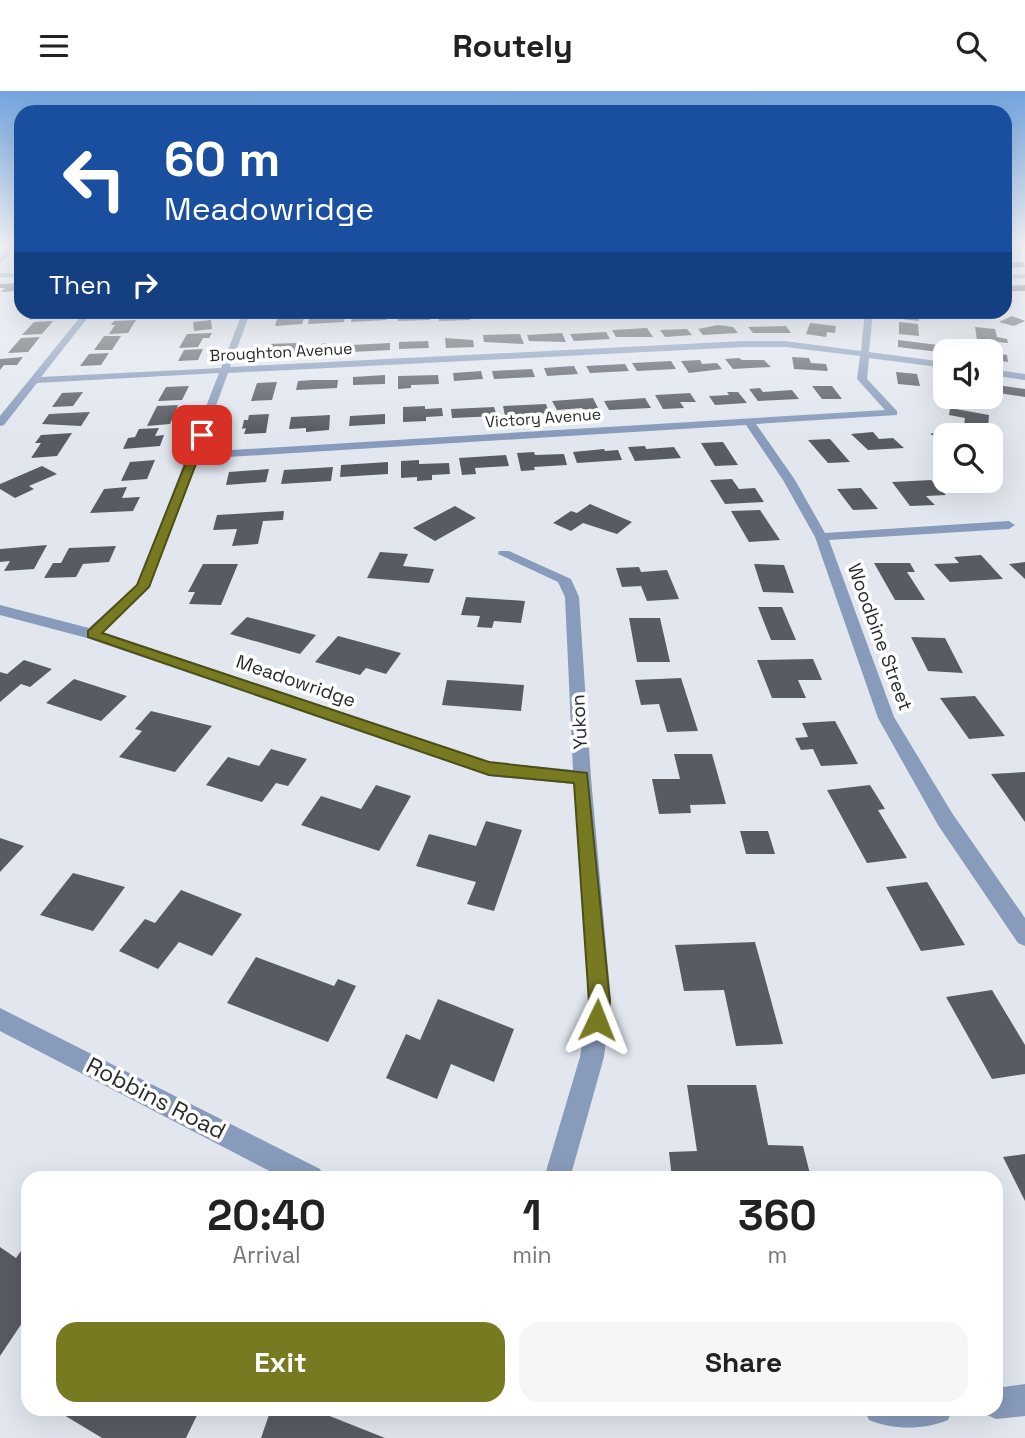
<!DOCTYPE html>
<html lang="en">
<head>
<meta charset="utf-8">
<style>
  body { margin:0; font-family:"Space Grotesk",sans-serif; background:#f6f6f6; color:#222; height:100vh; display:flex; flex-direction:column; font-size:26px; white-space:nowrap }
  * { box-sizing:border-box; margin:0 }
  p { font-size:23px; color:#767676 }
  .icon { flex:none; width:38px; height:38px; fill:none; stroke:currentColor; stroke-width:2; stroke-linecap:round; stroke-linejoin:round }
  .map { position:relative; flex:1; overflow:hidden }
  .side { position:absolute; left:21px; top:1080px; width:982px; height:245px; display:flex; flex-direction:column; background:#fff; border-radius:21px; box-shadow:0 7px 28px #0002 }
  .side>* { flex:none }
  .banner { position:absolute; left:14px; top:14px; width:998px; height:214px; border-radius:21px; box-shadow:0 7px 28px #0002; background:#1a4fa0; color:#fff; overflow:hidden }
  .fabs { position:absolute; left:933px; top:248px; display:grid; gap:14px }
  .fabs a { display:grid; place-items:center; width:70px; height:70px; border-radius:14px; background:#fff; box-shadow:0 7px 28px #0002; font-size:35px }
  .pin { position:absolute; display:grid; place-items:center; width:60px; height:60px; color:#fff; margin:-30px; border-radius:14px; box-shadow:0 4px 10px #0006 }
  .me { position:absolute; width:77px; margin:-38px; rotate:2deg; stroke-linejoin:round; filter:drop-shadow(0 0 5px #0008) }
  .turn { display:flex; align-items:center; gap:24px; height:147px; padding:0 35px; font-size:32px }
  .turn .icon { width:91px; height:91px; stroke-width:2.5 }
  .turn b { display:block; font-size:49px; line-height:60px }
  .then { display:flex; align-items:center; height:66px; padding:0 35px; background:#0003; gap:14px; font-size:26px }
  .eta { display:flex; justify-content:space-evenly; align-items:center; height:119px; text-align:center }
  .eta b { font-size:42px; font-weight:600; line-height:49px }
  .button { display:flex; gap:14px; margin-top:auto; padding:14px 35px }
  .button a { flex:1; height:80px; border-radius:21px; background:#787a22; color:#fff; font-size:28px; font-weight:600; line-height:80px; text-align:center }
  .button a+a { background:#f6f6f6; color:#222 }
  header { display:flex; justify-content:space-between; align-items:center; height:91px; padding:0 35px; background:#fff; font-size:32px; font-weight:600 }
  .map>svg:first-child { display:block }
  .building { fill:#585c62 }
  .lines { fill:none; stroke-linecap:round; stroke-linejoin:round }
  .street { fill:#889bba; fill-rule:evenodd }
  .route { fill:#787a22; stroke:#4e4f16; stroke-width:2 }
  .labels { text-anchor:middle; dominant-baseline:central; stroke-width:7; stroke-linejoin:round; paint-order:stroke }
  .far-street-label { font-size:16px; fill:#2a2c2f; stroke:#fff }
  .street-label { font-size:19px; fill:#2a2c2f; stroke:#fff }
  .near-street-label { font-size:23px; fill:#2a2c2f; stroke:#fff }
</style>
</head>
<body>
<header><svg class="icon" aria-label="menu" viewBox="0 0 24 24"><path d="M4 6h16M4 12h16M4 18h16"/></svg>Routely<svg class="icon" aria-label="search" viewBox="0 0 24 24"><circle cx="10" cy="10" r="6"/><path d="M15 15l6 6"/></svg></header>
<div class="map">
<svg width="1025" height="1347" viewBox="0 0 1025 1347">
  <rect width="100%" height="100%" fill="#e2e7ef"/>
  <path class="building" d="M1004,171h19l2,5 -21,1z
    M21,192l-6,8 -14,1 4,-4h-5v-4z
    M1025,194v6h-21v-5z
    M36,220h24v3l-31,6z
    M119,220h17l-4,7 -18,1z
    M469,220l1,9 -31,1v-5z
    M901,220h18v10l-18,-2z
    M410,222l19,1 1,6 -32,1 -1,-7z
    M387,223v6l-36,2 1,-6z
    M1012,225l13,5 -11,5 -15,-4z
    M345,226l-1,5 -36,2 1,-6z
    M304,227l-2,6 -27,2 2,-7z
    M136,229l-8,13 -19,1 6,-9h-4l3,-4z
    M211,229l1,9 -18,2 -1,-9z
    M53,230l-11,13 -20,1 12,-13z
    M899,231l19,2 1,12 -20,-2z
    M810,232l26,3 -1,7 -8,-1 -1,5 -20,-3z
    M718,234l15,2 5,6 -35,2 -5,-6z
    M786,235l5,7h-38l-5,-6z
    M975,236l20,2 2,8 10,2 1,4 -31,-3z
    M647,237l6,9h-37l-4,-7z
    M687,238l5,6 -27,2 -5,-7z
    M606,241l4,7 -36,2 -4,-7z
    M212,242l-3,5h-6l-5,9 -19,1 8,-14z
    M562,242l4,9 -37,-1 -2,-6z
    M520,243l4,10 -40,-2 -1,-7z
    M104,245h17l-9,14h-18z
    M40,246l-12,15 -20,1 13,-15z
    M445,247l28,2 1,7 -28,1z
    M898,249l40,5 1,7 -41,-5z
    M428,250l1,7 -30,1v-7z
    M297,252l-3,12 -18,1 2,-6h-12l1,-6z
    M326,252l-1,4 17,-1 -1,7 -38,2 1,-8z
    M390,252v7l-38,2v-7z
    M203,258l-5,11 -20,1 6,-11z
    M990,261l17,3 1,7 -18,-3z
    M109,262l-8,12 -21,1 9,-12z
    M23,266l-6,8h-13l-4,5v-11z
    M792,266l17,1 2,5 15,1 2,7 -34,-2z
    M739,267l3,2h22l7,7 -38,2 -8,-10z
    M700,269l2,4 15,-1 5,6 -33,4 -8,-12z
    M671,270l5,8 -39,2 -5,-8z
    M625,273l4,7 -39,2 -4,-7z
    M574,275l4,8 -31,2 -3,-8z
    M532,278l3,8 -41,2 -2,-8z
    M481,280l2,8 -29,2 -1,-8z
    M896,281l21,2 3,12 -22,-2z
    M385,284v9l-32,1v-8z
    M438,284l1,9 -28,1v3l-13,1v-13z
    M313,289h25l-1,8 -41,2 2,-9z
    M277,291l-5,18 -21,1 6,-18z
    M997,294l28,4v8l-26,-4z
    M189,295l-7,14 -24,1 8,-14z
    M812,295h20l10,13h-20z
    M760,297l3,4 29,-2 7,9 -41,2 -9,-12z
    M83,301l-10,14 -21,1 10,-14z
    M727,301h11l9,11 -32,2 -6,-9 20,-1z
    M690,302l6,9h-16l4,6 -21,1 -8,-14z
    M593,307l6,12 -15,1 -2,-3 -25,2 -5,-9z
    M645,307l6,10 -42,2 -5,-9z
    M546,313l3,9 -44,3 -2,-10z
    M178,314l-8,19 -23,2 10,-20z
    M425,315v3l17,-1 1,8 -17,1v4l-23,1v-15z
    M494,316l3,9 -45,2 -1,-9z
    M950,317l39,7 -1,14 -24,-4 1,-7 -16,-3z
    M90,321l-9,14 -39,-2 7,-10z
    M269,323l-3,19 -22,1 2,-6 -4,1 2,-9h4l1,-5z
    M385,323v10l-36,2 1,-10z
    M330,324l-1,15 -23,2v-4l-17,1 2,-12z
    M159,337l-4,8 9,-1 -4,11 -37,3 5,-11 7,-1 4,-8z
    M946,338l15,7h-16v10l-8,-4 6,-2 -13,-6z
    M873,341l6,7 14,-1 11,10 -36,2 -17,-16z
    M72,342l-15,23 -26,2 10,-15h-6l6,-8z
    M830,348l20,23 -22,1 -20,-23z
    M723,351l15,23 -23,1 -14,-23z
    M645,355l1,3 28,-2 7,11 -46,3 -7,-14z
    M604,358l1,2 13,-1 4,10 -45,3 -4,-11z
    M534,361l1,3 29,-1 3,11 -33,2 1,3 -14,1 -4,-18z
    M506,364l3,11 -34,2 1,6 -14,1 -3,-17z
    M155,369l-8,19 -26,2 9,-19z
    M419,369v4l30,-1 1,11 -18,1v5l-15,1v-4l-16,1v-17z
    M388,371v12l-48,3 1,-12z
    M42,375l15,8 -28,12 5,3 -19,9 -15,-9v-5z
    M333,376l-2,14 -50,3 3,-14z
    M269,378l-3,13 -40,3 3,-13z
    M732,388l7,10 16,-1 9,14 -39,2 -15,-24z
    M931,389l15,15 -20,1 9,9 -25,1 -18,-24z
    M952,390h39l5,5 -36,3z
    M127,396l-5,11 18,-1 -7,14 -43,2 14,-24z
    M861,397l17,21 -25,1 -16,-21z
    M590,413l42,18 -15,12 -34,-11 -12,8 -18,-8 18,-12 6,2z
    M455,415l21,12 -41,23 -22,-13z
    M760,419l20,30 -31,2 -18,-31z
    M284,420l-1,9 -20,1 -5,23 -26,2 5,-17 -24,1 4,-15z
    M47,454l-13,24 -30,2 6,-10 -10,1v-13z
    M116,455l-7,16 -26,2 -7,13 -32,1 9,-15h8l8,-15z
    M380,461l28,2 -5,12 31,3 -5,14 -62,-5z
    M981,464l22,24 -53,3 -16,-18 25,-1 -5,-6z
    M1025,471v17l-16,-15z
    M874,472h36l5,9h-8l18,28h-30z
    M203,473h35l-17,41 -32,-1 6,-12h-7z
    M754,473l30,1 10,28 -31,-1z
    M639,476l2,5 26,-2 12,29 -32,2 -6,-15 -19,1 -6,-19z
    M466,506l59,4 -4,22 -27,-2 -2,7 -15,-1 3,-11 -19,-1z
    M758,516h24l14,33h-25z
    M247,526l69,18 -16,19 -70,-20z
    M629,527h31l10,44h-33z
    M338,545l63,17 -15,21 -20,-6 -6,7 -45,-13z
    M911,546l34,1 18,35 -35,-2z
    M813,568l9,21h-24l8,18h-34l-15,-38z
    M24,569l28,9 -22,18 -9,-3 -21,18v-30l7,2z
    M681,587l17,53 -31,1 -8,-28 -18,1 -6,-25z
    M74,588l53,17 -26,25 -55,-18z
    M447,589l77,5 -3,26 -79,-6z
    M975,605l30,40 -36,3 -29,-41z
    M151,620l61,15 -37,46 -56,-15 23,-26 -7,-2z
    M835,630l23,43 -37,2 -8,-17 -12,1 -6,-12 13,-1 -6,-14z
    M271,658l36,10 -19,27 -12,-3 -14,19 -56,-17 22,-28 31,9z
    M674,663h38l14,50 -36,1 1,8 -32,1 -7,-35h28z
    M1025,681v50l-34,-48z
    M376,694l35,11 -32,55 -78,-26 20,-29 40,13z
    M870,694l15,24 -7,1 29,48 -40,5 -40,-73z
    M486,730l36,9 -28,81 -27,-7 9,-22 -60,-16 13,-32 47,12z
    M740,740h28l7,23h-29z
    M0,747l24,8 -24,26z
    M73,782l52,14 -32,44 -53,-16z
    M927,791l38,63 -44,6 -35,-64z
    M181,799l61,24 -30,42 -33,-14 -21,27 -39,-18 26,-32 10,4z
    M755,851l28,102 -47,2 -12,-56 -40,1 -9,-46z
    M256,866l78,29 4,-7 18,7 -28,56 -101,-39z
    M992,899l33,55v29l-33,5 -46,-82z
    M438,908l76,30 -20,53 -43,-18 -14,35 -51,-21 20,-44 14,6z
    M687,994h69l12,60 35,1 8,32h-139l-3,-26 28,-1z
    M1025,1063v47l-22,-44z
    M28,1150v73l-28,42v-109l16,11z
    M54,1318h146l-14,29h-84z
    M271,1318h41l73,29h-124z"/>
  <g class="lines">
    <path class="street" d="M17,152h4v3l-21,17v-5z
      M0,182h21v4h-21z
      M1025,183v4l-21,1v-4z
      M85,220h8l-52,66 180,-9 22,-57h8l-21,56 514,-26h41l76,10 4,-40h8l-4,41 76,10v6l-76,-10 -2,21 30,32v4l-141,9 39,56 30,53 184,-12 6,4 -6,4 -180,11 65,177 58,96 73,105v28l-7,-3 -80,-118 -60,-107 -63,-181 -32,-57 -37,-55 -549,34 -47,128 -47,45 386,130 84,8 -8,-173 -7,-15 -60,-28 1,-3h10l62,28 8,18 12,181 20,224 -7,55 -34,121h-26l36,-121 9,-55 -15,-218 -85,-8 -402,-138 -87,-23v-10l89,23 48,-43 82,-212 -182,10 -33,42 -4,1v-10zM744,256h41l75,9 -3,23 28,31 -686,42 29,-79z
      M990,278l35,5v6l-35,-5z
      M0,917l320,161 4,9h-41l-283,-147z
      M1025,1293v32l-29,3 -11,-5 -2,-5h13v-21z
      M864,1318h89l-5,11c-24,10 -55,10 -79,0z"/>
  </g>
  <linearGradient id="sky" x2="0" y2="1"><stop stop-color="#73a4df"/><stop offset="0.45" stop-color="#f2f4f8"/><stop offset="1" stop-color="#f2f4f8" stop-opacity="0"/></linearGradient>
  <rect width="1025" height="341" fill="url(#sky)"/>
  <path class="route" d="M202,341l5,3 -58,152 -47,46 387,129 98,11 23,229 -6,26 -7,3 -7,-3 -4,-8 3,-18 -15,-219 -85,-8 -401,-138v-6l49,-46 60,-150z"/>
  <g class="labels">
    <g class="far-street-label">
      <text transform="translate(281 261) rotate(-3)">Broughton Avenue</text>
      <text transform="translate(543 327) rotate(-4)">Victory Avenue</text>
    </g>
    <g class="street-label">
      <text transform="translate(880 546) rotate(70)">Woodbine Street</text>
      <text transform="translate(296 590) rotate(19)">Meadowridge</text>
      <text transform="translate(579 631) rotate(-93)">Yukon</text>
    </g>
    <g class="near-street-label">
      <text transform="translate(156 1007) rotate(27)">Robbins Road</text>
    </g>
  </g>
</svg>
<div class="fabs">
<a><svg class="icon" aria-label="sound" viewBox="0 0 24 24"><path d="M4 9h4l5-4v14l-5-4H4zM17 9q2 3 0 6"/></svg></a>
<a><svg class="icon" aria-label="search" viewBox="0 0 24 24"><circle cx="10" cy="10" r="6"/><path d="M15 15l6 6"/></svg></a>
</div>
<div class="pin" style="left:202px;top:344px;background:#d93025"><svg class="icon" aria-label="arrive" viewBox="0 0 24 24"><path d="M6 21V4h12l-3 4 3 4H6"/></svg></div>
<svg class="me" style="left:597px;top:929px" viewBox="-20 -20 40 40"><path d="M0-17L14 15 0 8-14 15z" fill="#787a22" stroke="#fff" stroke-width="4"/></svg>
<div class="banner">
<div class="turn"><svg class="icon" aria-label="left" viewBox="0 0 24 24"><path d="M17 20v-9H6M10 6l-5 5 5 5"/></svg><div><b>60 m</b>Meadowridge</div></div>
<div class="then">Then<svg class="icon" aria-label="right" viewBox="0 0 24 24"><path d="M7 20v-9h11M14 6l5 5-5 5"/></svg></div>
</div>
<section class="side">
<div class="eta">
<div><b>20:40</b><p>Arrival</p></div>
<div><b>1</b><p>min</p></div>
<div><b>360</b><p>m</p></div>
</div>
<div class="button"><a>Exit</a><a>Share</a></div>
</section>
</div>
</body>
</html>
